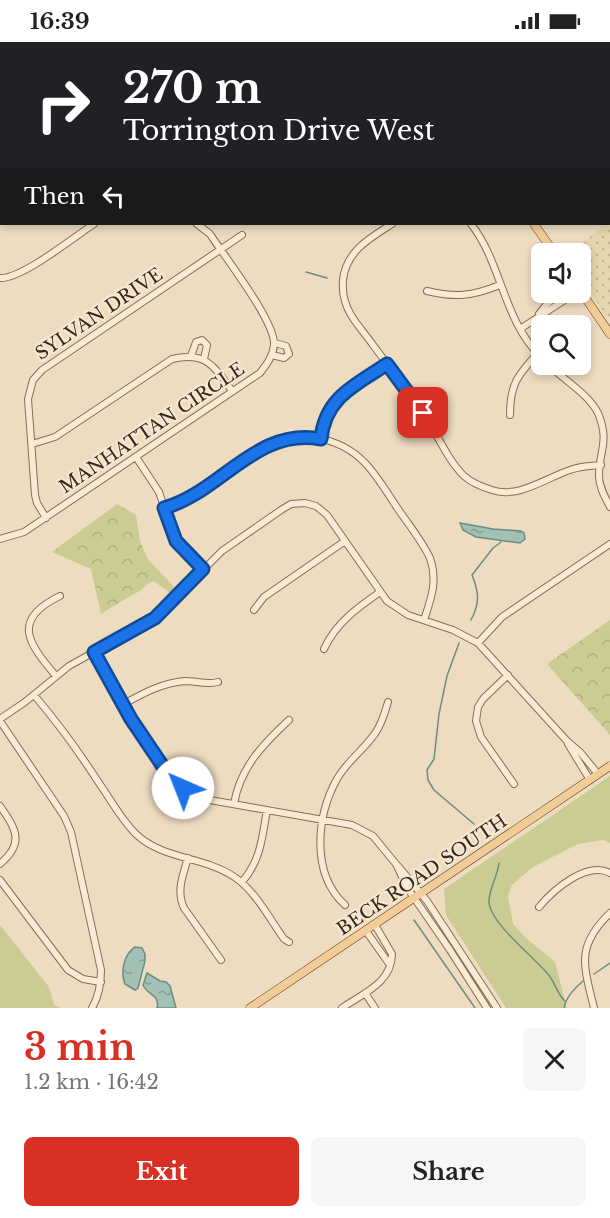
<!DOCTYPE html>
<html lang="en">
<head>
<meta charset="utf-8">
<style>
  body { margin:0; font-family:"Libre Baskerville",serif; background:#f6f6f6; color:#222; height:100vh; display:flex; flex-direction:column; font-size:22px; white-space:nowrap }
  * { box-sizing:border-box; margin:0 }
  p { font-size:20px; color:#767676 }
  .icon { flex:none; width:33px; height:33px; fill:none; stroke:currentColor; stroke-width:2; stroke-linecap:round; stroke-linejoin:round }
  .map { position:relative; height:966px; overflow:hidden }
  .details { display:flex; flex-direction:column; background:#fff; flex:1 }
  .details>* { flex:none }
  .guide { position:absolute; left:0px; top:0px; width:610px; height:183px; box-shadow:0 3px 9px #0003; background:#202124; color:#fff; overflow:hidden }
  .tools { position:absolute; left:531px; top:201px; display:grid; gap:12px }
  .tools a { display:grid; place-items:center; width:60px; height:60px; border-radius:9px; background:#fff; box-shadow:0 3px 9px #0003; font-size:30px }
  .pin { position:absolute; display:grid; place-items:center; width:51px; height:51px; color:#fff; margin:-26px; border-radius:12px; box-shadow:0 3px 9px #0006 }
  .me { position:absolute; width:66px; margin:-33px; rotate:316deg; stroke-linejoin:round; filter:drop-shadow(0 0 4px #0008) }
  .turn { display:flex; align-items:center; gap:21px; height:126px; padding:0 24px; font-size:27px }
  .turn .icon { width:78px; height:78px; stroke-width:2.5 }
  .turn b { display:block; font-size:42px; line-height:51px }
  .then { display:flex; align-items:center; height:57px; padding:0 24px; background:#0003; gap:12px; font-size:22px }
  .round { display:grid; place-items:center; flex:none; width:63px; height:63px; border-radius:9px; background:#f6f6f6 }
  .head { display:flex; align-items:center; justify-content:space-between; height:102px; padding:0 24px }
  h1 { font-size:36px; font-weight:700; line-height:45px; color:#d93025 }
  .cta { display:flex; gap:12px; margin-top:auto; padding:12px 24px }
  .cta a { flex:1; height:69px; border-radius:9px; background:#d93025; color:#fff; font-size:24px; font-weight:700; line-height:69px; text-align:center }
  .cta a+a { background:#f6f6f6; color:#222 }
  .status { display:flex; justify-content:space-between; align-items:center; height:42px; padding:0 30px; background:#fff; direction:ltr }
  .status svg { height:16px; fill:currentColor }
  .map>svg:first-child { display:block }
  .farmland { fill:url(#farmland-dots) }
  .green { fill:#cbcc94 }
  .forest { fill:url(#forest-crowns) }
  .water { fill:url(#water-ripples); stroke:#6a8e82; stroke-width:1.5 }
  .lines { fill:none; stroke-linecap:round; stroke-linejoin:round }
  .stream { stroke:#6a8e82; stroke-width:1.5 }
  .minor-casing { stroke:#886d58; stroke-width:8 }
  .major-casing { stroke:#553b2c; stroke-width:9 }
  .minor { stroke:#f9ead3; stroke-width:6 }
  .major { stroke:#f3cd97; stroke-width:8 }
  .route-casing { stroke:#114b97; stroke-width:15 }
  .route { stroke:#1a73e8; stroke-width:10 }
  .labels { text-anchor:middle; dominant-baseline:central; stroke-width:4.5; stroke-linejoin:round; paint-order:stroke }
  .street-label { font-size:18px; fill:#37271d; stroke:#f6e7d0 }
</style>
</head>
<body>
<div class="status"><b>16:39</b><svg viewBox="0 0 49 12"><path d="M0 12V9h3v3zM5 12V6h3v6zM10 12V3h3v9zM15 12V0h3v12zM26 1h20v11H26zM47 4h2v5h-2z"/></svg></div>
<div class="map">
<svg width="610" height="966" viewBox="0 0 610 966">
  <defs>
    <pattern id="farmland-dots" width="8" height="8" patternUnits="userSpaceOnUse" patternTransform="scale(1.5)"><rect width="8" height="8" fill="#e4d6ad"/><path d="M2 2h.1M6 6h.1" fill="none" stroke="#c4b894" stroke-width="1.8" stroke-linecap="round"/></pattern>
    <pattern id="forest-crowns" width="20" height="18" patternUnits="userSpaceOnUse" patternTransform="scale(1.5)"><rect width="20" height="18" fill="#cbcc94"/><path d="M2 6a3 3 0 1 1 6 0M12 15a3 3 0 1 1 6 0" fill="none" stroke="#afaf7f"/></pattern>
    <pattern id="water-ripples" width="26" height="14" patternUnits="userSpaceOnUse" patternTransform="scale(1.5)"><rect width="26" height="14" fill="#a3c0b5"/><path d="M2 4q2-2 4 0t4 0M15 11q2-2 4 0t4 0" fill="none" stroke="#869c93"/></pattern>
  </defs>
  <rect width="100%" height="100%" fill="#eedcc0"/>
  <path class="farmland" d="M610,136v138l-1,1 -4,-1 -24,-39 -1,-23 -14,-1 43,-29z"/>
  <path class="green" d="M610,734v67l-7,-3 -25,4 -45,23 -21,18 -4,11 5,28 13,14 29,24 12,46h-61l-60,-93 -2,-26z
    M0,883l49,62 5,18 7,3h-61z"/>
  <path class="forest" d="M117,462l19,11 4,26 7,17 27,29 -4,6 -16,-12c-7,2 -10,7 -16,11 -13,7 -25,14 -37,22l-10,-45 -39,-17z
    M610,578v115l-63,-71z"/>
  <path class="water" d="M460,481l33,6 28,2 3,2 1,6 -5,4 -44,-6 -13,-7z
    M135,905l7,1 3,6v7l-7,27 -3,2 -10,-6c-5,-12 -1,-30 10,-37z
    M147,931l13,8 6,1 4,4 6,22h-19c3,-14 -10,-13 -14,-23z"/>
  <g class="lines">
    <path class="stream" d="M609,133h1
      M306,230l21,6
      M471,578c9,-17 8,-28 1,-45l21,-27 8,-6
      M459,601l-12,33 -8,38 -5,45 -7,11 1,10 6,10 40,34
      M499,821c-1,13 -11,27 -10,40 3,22 45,54 59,71 7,8 10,22 17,27
      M414,878l61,88
      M594,932l16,-11
      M564,966c2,-11 10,-19 19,-27"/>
    <g class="minor-casing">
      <path id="minor" d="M143,0l1,2
        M505,0l1,2
        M571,0v2
        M42,2h6
        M58,2l1,-2
        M0,20l2,-1
        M609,94l1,-1
        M0,95l2,-1
        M0,171l2,-1
        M392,182c-22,14 -46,27 -49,56 -1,12 2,25 8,35 6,10 15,20 22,30 16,22 33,43 49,66 14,20 24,47 42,65 8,7 18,11 28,14 26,9 54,-12 78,-20 10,-4 20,-4 31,-5
        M471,182c31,39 32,97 71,134
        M0,236c22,1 74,-41 94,-54
        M427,249c29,7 45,5 73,-6
        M539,272l7,-9 15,-13
        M520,287l57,-37
        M272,313l12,3 5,-4 -3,-8 -11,-3
        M191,314l5,-14 6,-2 5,5 -3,14
        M548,322c15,16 40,29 50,49 12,29 1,37 1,63 0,11 6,21 11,31
        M510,373c0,-30 7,-39 27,-61
        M321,397c3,-42 35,-54 66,-75
        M32,402l23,-7 117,-78c34,-8 42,7 60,32
        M136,415l23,35 17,49 27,28
        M164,466c36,-11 65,-41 97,-59 34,-20 78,-14 105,15 12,13 22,30 32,45 11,16 24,32 32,49 8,23 1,41 -6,62
        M46,476l-9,-15 -2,-8 -7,-96 5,-19 9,-10 200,-135
        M0,497l24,-7 236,-159c7,-9 13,-17 14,-28 2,-23 -50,-89 -64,-111l-13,-10
        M254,568l10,-13 81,-56
        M478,601l24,-26 108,-73
        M324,607c12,-26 33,-41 56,-57
        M94,611l28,52 42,63 19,20 11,6 16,6 142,25 21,11 23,28 12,25 42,61 37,58
        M508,633l-25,24 -5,8 -2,14 5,16 33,47
        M56,634c-27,-32 -46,-56 4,-80
        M34,653c24,28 45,57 65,88 12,17 23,38 38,52 26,24 67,22 96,41 22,14 36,42 51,63l5,3
        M122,663c20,-11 39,-22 63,-24 11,0 22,4 33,1
        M0,677l25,-17 44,-36 86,-48 67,-67 59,-41 10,-6 14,-1 11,3 11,9 60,86 21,14 45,15 25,13 89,98 13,11 18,22
        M0,679l64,95 7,16 30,138c0,14 -2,26 -9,38
        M568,702l22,36
        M234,762c6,-36 29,-60 55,-84
        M0,764c16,23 25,37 0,58
        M188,816c-5,17 -12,33 -4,50l37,52
        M398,824l29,35 70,107
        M0,838l68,90 15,9 18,3
        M242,840c19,-22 20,-44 25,-72
        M345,863c-34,-31 -29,-88 -8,-126 10,-18 28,-30 39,-47 6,-9 9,-20 12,-30
        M539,865c15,-18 48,-46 71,-34
        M366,889l24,34
        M365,951l10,15
        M342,966c20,-14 50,-25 50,-54l-17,-29
        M594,966c-10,-42 -19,-61 16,-95"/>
    </g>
    <g class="major-casing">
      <path id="major" d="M409,0l1,2
        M534,182l21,30
        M580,248l30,44
        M250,966l360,-242"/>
    </g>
    <use href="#minor" class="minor"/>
    <use href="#major" class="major"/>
  </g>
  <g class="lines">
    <g class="route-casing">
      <path id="route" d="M183,746l-19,-20 -33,-49 -37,-67 61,-34 48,-49 -27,-28 -12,-33c57,-16 92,-81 157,-69 4,-42 35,-54 66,-75l36,49"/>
    </g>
    <use href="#route" class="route"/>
  </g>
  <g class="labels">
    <g class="street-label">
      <text transform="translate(99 272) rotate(-34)">SYLVAN DRIVE</text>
      <text transform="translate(152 386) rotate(-34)">MANHATTAN CIRCLE</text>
      <text transform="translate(422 833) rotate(-34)">BECK ROAD SOUTH</text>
    </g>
  </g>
</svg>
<div class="tools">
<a><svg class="icon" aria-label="sound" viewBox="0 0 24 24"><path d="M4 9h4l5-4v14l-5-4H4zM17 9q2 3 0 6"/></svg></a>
<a><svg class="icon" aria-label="search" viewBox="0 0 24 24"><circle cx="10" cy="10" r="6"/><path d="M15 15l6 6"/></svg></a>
</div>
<div class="pin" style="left:423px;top:371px;background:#d93025"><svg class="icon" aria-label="arrive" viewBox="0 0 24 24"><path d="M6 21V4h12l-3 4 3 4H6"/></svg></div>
<svg class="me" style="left:183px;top:746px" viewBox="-20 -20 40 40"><circle r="19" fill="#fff"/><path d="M0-13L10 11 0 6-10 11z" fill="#1a73e8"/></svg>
<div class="guide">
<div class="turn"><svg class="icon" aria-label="right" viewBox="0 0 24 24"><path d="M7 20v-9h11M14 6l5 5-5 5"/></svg><div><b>270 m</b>Torrington Drive West</div></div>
<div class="then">Then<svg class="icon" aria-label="left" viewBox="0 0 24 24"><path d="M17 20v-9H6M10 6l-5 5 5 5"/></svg></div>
</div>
</div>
<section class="details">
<div class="head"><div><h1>3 min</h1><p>1.2 km · 16:42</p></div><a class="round"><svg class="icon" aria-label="close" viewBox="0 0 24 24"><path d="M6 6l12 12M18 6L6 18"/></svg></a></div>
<div class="cta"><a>Exit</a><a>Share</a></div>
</section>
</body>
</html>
